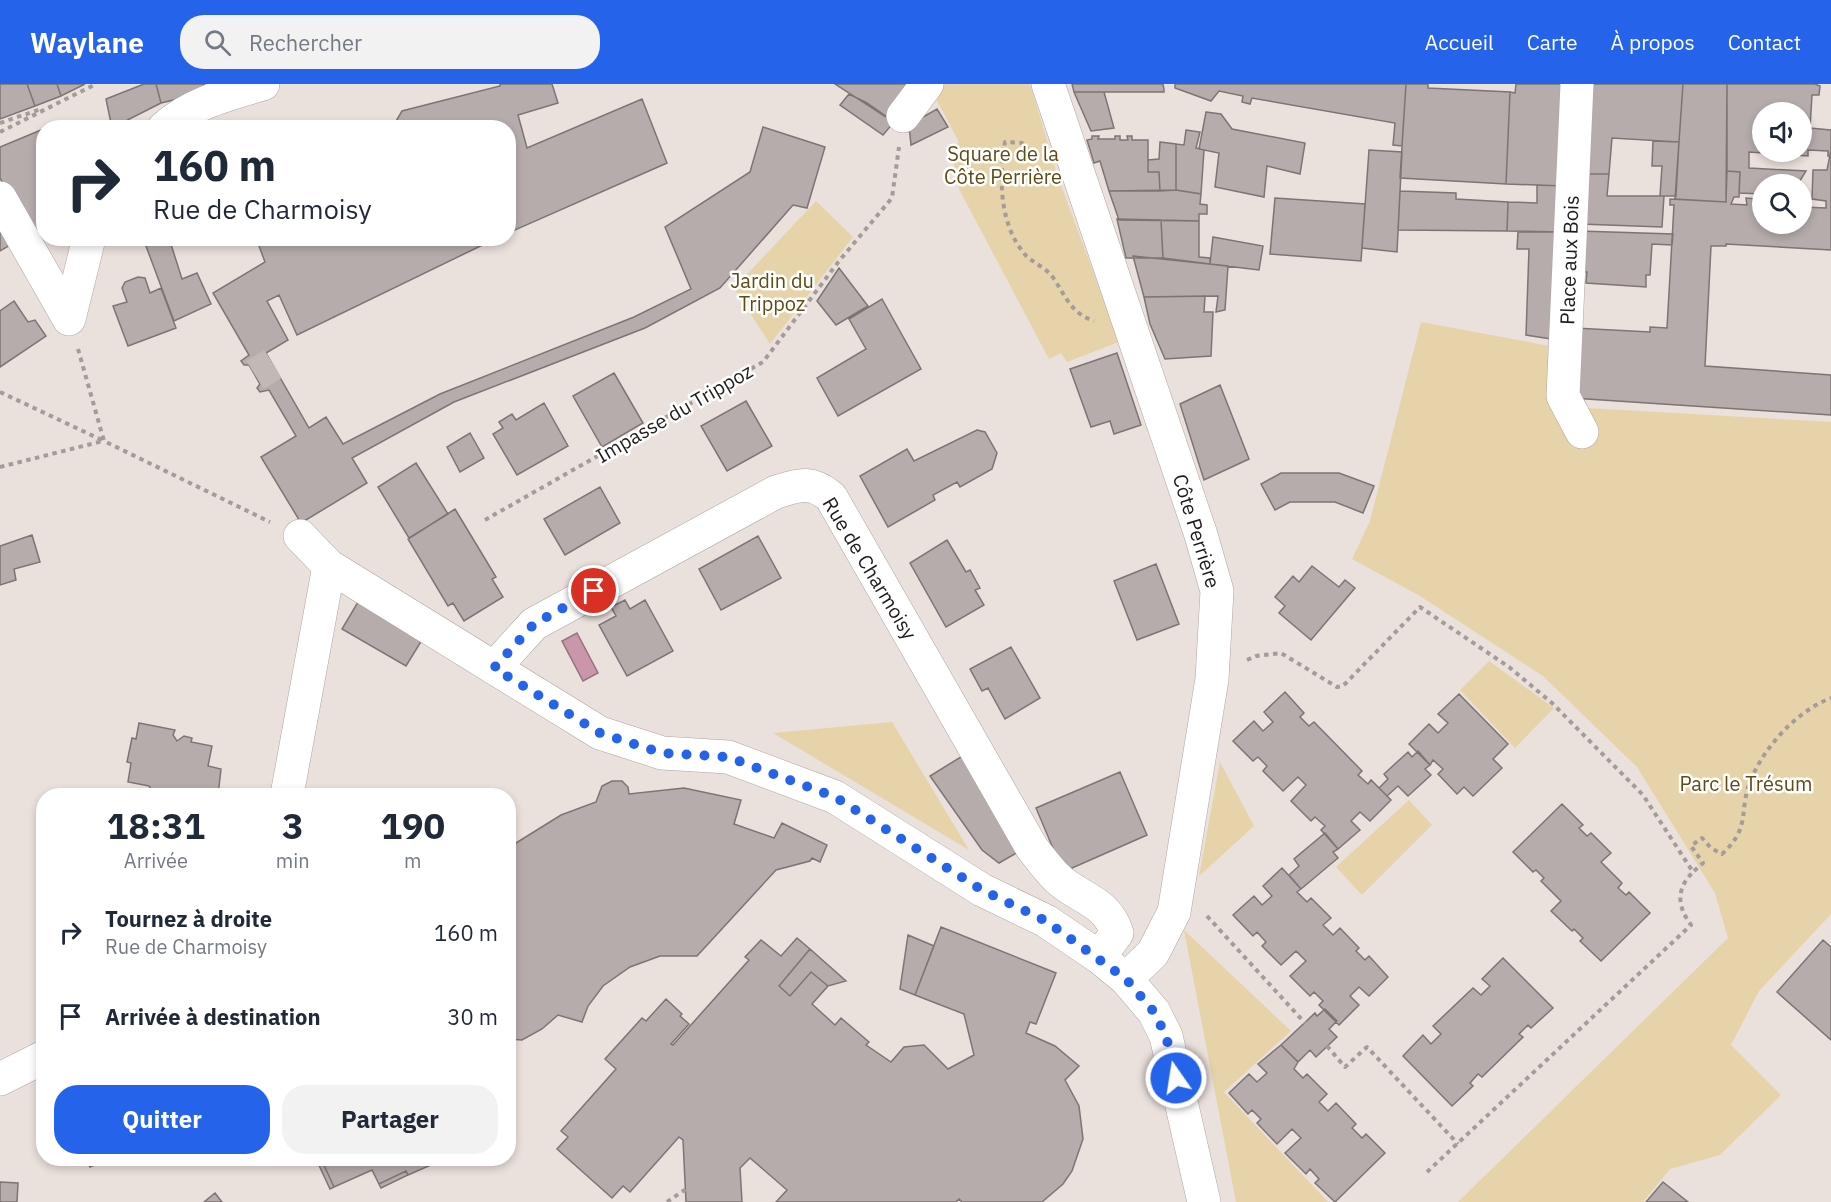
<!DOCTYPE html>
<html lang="fr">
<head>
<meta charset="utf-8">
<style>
  body { margin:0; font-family:"IBM Plex Sans",sans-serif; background:#f2f2f3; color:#1f2937; height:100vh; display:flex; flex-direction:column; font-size:22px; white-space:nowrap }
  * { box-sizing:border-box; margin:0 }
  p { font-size:20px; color:#747a83 }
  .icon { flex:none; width:33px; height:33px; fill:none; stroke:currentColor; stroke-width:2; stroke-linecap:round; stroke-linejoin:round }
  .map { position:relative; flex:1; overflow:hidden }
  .panel { position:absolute; left:36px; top:704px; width:480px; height:378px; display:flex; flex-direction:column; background:#fff; border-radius:24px; box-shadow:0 3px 9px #0003 }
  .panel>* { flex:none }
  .hud { position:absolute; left:36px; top:36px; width:480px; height:126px; border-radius:24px; box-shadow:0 3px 9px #0003; background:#fff; color:#1f2937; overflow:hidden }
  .tools { position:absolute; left:1752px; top:18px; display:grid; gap:12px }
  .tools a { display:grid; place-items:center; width:60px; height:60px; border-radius:50%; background:#fff; box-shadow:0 3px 9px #0003; font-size:30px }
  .pin { position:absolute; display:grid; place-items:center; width:51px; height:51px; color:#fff; margin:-26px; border:3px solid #fff; border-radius:50%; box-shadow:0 2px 6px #0007 }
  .me { position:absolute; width:66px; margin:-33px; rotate:347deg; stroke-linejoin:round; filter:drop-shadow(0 0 4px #0008) }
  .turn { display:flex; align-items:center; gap:21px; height:126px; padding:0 18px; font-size:27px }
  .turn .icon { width:78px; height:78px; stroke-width:2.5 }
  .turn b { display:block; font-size:42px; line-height:51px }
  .eta { display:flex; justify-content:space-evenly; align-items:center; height:102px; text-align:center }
  .eta b { font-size:36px; font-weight:700; line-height:42px }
  .cta { display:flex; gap:12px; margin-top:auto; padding:12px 18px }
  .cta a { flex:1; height:69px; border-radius:24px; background:#2563eb; color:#fff; font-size:24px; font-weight:700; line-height:69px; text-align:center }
  .cta a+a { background:#f2f2f3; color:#1f2937 }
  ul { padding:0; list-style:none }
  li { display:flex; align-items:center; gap:18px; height:84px; padding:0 18px }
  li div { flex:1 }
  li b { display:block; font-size:22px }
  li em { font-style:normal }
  header { display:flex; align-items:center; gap:36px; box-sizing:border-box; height:84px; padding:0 30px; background:#2563eb; color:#fff }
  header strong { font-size:28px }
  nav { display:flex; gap:33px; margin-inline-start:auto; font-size:21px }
  .search { width:420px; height:54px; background:#f2f2f3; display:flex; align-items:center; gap:15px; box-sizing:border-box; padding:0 21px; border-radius:24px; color:#747a83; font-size:22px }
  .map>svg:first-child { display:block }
  .green { fill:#e6d3aa }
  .water { fill:#ca97aa; stroke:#96727e; stroke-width:1.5 }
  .building { fill:#b6acac; stroke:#7e7474; stroke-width:1.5; fill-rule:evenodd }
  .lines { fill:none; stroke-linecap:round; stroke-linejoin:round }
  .minor-tunnel { stroke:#c1b9b5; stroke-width:33; stroke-dasharray:33 16; stroke-linecap:butt }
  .minor-casing { stroke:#afa5a2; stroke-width:34 }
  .path { stroke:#a49c99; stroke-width:4; stroke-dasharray:4.5 4.5; stroke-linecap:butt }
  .minor { stroke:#fff; stroke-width:33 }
  .route { stroke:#2563eb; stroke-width:10; stroke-dasharray:0 18 }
  .labels { text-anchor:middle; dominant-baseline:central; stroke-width:5; stroke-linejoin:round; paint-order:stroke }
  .park-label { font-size:20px; fill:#614b15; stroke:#fff }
  .street-label { font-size:20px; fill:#1e1b19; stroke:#fff }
</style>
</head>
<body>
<header>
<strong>Waylane</strong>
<div class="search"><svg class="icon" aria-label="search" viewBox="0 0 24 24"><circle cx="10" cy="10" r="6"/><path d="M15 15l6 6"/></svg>Rechercher</div>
<nav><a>Accueil</a><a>Carte</a><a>À propos</a><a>Contact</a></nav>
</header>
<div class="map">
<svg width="1831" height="1118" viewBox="0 0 1831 1118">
  <rect width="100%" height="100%" fill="#eae0dc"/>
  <path class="green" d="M944,0h86l28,93 61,165 -52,20 -6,-9 -12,6 -90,-170 -8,-37 8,-10 -24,-45z
    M816,117l37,36 -83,107 -36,-56z
    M1421,238l134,25 -3,59 279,16v492l-72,77 -28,54 50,50 -61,60 -50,14 -27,33h-185l270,-264 -13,-45 -78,-126 -94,-91 -123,-80 -68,-37 18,-38z
    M1489,577l65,47 -39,40 -55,-58z
    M892,638l77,128 -196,-117z
    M1220,678l34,64 -55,50z
    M1409,716l23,25 -70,70 -26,-28z
    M1184,846l107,101 -67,61 104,110h-92z"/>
  <path class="water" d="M577,549l21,40 -15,8 -21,-40z"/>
  <path class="building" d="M0,0h27l8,22 -35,13z
    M27,0h30l4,12 -26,10z
    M57,0h28l-24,12z
    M144,0h12l5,19 -49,25 -6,-29z
    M156,0h48l2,8 -45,11z
    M500,0h52l6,19 -40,12 9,33 115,-49 25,64 -159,70v-105h-116l10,-17 98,-25z
    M835,0h76l-25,33z
    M1072,0h91l1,6v2h-90z
    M1175,0h231l-4,62 -9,-1 2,-22 -143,-25 -2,6 -8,-2 1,-6 -24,-5 -8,10 -36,-13z
    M1406,0h22v4l82,4 -4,92 -106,-6z
    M1516,0h49l-1,102 -58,-2 4,-92 5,1z
    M1587,0h96l-4,58 -67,-4 -3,36h-27z
    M1683,0h44l-1,118 -51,-3z
    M1727,0h88l5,2 -1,9h-7l-2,33 21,2v26h-3v-5l-20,-1v6l-59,-4v16l57,3 -8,13h-36v10l-23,-1 1,-21 -13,-1zM1762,28h40v40h-40z
    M1074,8h30l10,36 -23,3z
    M849,10l18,9 27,19 -11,13 -43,-30z
    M937,25l11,18 -37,18 -2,-20z
    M1206,28l15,2 11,15 73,14 -5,31 -33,-8 -3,31 -49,-10 4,-34 -20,-4z
    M763,43l62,20 -18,61 -14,-3 -73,83 -75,40 -191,74 -102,56 15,25 -66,40 -40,-66 35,-21 -27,-46 -9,2 -3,-4 3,-4 -11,-19h-5l-3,-4 8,-6 -36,-62 52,-31 -9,-24h241l-200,97 -18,-40 -12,6 21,39 -22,13 43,75 17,-11 17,27 97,-50 194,-77 57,-28 -26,-62 85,-55z
    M41,46l3,4v92l-12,7 -32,-55v-31z
    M1186,46l14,2 -4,16 8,2 -3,44 -25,-4v-46l8,1z
    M1092,52h7l-1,3h17v-3h5v4h8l-1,-4h5v4h16v32h11l1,19h-51l-9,-30 -6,2 -7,-23 5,-1z
    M1653,57l26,1 -3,54h-16l2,-30h-10z
    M1160,58l16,2v46l-16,1 -1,-19h-11v-12l11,-1z
    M1369,66l33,2 -5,100 -35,-4z
    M1831,66v100l-105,-6v2h-15l-6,120 126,9v40l-259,-17 3,-70 75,4v-5l17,1 7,-123h-4v-6l56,3 1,-31 13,1 -1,25h-5l-3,7 16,1 -1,-7 11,1 -1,6h6v19h40v-17l24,1v-7l-14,-2 1,-29h14z
    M1582,90h27l-2,22h57l-2,31 -82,-3z
    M1537,101l27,1 -2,46 -55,-1 1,-29 29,1z
    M1176,106l25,4 -1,10 7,1v9h-8v7l-80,-1 -10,-29z
    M1400,107l56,2v6l52,3 -1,29 -109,-1z
    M1275,114l90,6 -4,57 -91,-7z
    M1117,135l44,1 2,38h-37z
    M1161,136l38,1v36l11,1v6l-47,-6z
    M0,138l12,22 -12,7z
    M1579,147l94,3 -1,11 -20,-1 -2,31h-4v12l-60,-4 1,-11h-10z
    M1518,148h44l-5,108 -31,-5 3,-86h-12z
    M1213,153l50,9 -4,24 -49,-6z
    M143,154h26l13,41 15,-6 14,31 -37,17z
    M1133,172l95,10 -3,44 -9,2 2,-16 -74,1z
    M839,184l29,38 -32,19 -19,-24z
    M138,193l7,1 5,15 11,-5 15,40 -48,18 -15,-40 14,-4 -5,-14 3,-6z
    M1205,212l-1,16h9l-2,44 -46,3 -15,-35 -6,-27z
    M882,215l39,70 -83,47 -21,-38 49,-29 -17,-30z
    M14,217l14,21 7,-2 11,16 -46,31v-56z
    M1117,269l24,72 -27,9 -4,-13 -19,6 -21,-58z
    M614,289l29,50 -41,24 -29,-51z
    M1220,301l29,74 -45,21 -24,-76z
    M746,317l26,45 -45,25 -26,-45z
    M544,319l24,43 -51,29 -24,-41 10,-6 -4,-6 13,-8 4,6z
    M977,346l8,2 12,21 -5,16 -32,18 -3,-5 -24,13 2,5 -47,27 -28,-51 47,-27 7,12z
    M470,349l14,25 -24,14 -13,-25z
    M416,379l32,51 -39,24 -31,-51z
    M1281,389h58l35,13 -11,27 -28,-11h-45l-15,8 -14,-26z
    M600,403l20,36 -55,32 -21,-36z
    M455,425l41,68 -4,2 11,18 -39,24 -11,-18 -5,3 -40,-67z
    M32,451l8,27 -26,7 2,11 -16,5v-39z
    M758,452l23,42 -60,32 -22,-41z
    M947,456l19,32 4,-2 10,18 -5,2 9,15 -38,22 -36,-64z
    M1156,480l23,60 -42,16 -23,-59z
    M1312,482l27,21 6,-7 10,8 -44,52 -32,-27 6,-7 -10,-9 18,-21 6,6z
    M625,516l5,9 15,-9 28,51 -46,25 -28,-51 17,-9 -5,-9z
    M358,518l64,38 -16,26 -64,-37z
    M1011,563l29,51 -35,21 -17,-31 -6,3 -12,-22z
    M1285,608l19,21 -4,4 9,9 5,-4 48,49 -4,4 10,9 3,-4 20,20 -21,21 -10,-9 -9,9 9,9 -22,19 -17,-19 4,-4 -10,-9 -4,4 -20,-20 15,-16 -8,-8 -15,14 -20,-20 4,-5 -9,-9 -5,4 -20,-20 21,-20 9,10 10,-9 -9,-10z
    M1459,610l49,50 -15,15 9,9 -29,28 -9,-9 -7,7 -19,-20 5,-5 -10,-9 -3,5 -21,-21 20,-20 9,9 10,-10 -10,-9z
    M139,639l36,7 -2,5 4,6 7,-5 8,2 -1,4 21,4 -4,20 13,3 -3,26h-54l-10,-2 -5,-7 -21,-4 3,-19 -4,-1 5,-24 4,1z
    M1418,667l12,14 -5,4 6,6 -23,21 -10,-10 -11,10 -8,-8 9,-9 -4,-5 24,-22 4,5z
    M964,671l56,96 -21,12 -17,-13 -52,-74z
    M1120,688l27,63 -84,37 -27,-64z
    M612,697h10l6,6 1,7 55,-6 57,12 -7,24 40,14 8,-15 45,22 -7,17 -8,-4 -2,3 -34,9 -79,86h-37l-30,11 -27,19 -15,20 -6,16 -24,-7 -16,14 -20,11 -14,-1v-191l53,-33 35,-13 6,-16z
    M1562,720l21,21 -4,3 8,8 4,-3 20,20 -10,9 21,21 -4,5 8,7 3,-3 21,21 -49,48 -21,-20 3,-3 -9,-9 -2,2 -21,-20 10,-10 -20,-20 3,-3 -8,-8 -3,2 -20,-20z
    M1325,749l13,16 -5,3 5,6 -37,31 -12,-14 10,-9 -5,-7z
    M1282,784l19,21 -4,3 10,10 4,-4 20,20 -8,7 10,10 7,-7 19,20 -3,3 9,9 4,-4 19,21 -19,19 -10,-9 -9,9 9,9 -20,20 -20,-20 4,-4 -9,-9 -4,4 -20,-20 16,-15 -10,-10 -15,14 -19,-19 4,-4 -9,-10 -4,4 -20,-21 21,-19 8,9 10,-9 -9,-10z
    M941,843l115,46 -20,51 -6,-2 -4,11 29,13 24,20 -14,14 14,26 4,33 -11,32 -9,13 -21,18h-80l-3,-3 -3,3h-180l11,-12 -37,-32 -10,10 2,34h-56l-3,-62 -4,-3 -49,55 -7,-6 -11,12 -55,-49 11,-12 -7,-6 55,-62 -11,-10 37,-41 4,3 20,-22 16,15 -2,2 9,8 -18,20 2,1 76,-85 -4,-3 16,-17 20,16 16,-18 13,11 -31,37 11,10 21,-24 17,14 -16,18 23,21 6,-7 28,24 -3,3 25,17 13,-15 20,-2 24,24 26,-14 -10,-41 -49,-19z
    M908,851l26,11 -19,49 -15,-6z
    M1823,856l8,7v93l-54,-48z
    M810,865l36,32 -18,5 -17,-14 -21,24 -11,-10z
    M1503,874l50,50 -22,20 -3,-3 -9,9 4,3 -41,40 -4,-3 -8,9 3,3 -21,20 -49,-50 20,-21 8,9 10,-10 -8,-8 40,-38 8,7 9,-9 -8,-7z
    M1325,925l12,12 -8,8 8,8 -21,20 -6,-7 -12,12 -17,-17 34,-32 2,3z
    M1281,961l17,17 -4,7 9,9 4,-4 20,20 -8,8 9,9 8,-8 20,21 -4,4 10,10 4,-4 19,19 -50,49 -20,-19 4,-4 -9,-10 -4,5 -21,-21 16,-15 -9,-9 -15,15 -20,-21 4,-4 -9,-9 -4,4 -19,-21 20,-19 8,8 10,-9 -9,-9z
    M86,1074h24l-20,9z
    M315,1074h121l2,4 -30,13 -2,-4 -27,13 -7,-14 -38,17 -12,-26 -4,2z
    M322,1077l12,26 -4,2 -12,-26z
    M406,1087l2,4 -27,13 -2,-4z
    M0,1098l18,1 -1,19h-17z
    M1663,1098l25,20h-42z
    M215,1109l7,9h-18z"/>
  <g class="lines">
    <path class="minor-tunnel" d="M255,291l18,-11"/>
    <g class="minor-casing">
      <path id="minor" d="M1048,0l153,451 16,56 -5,88 -38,233 -21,41 -27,26
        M1577,0l-14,312 19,36
        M903,32l24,-32
        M164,44c27,-25 65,-34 99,-44
        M0,114l69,121
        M69,235l20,-81
        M300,452l29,30 271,167 62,20 66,4 107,40 147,93 64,31 53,36 27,22 28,33 12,24 38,166
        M494,584l40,-44 242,-132c24,-7 34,-12 55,5l201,351c8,10 15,20 24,29 22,22 50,22 61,56l-18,24
        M287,711l42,-229
        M0,995l44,-22"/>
    </g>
    <path class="path" d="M0,39l41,-14
      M0,48l96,-48
      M1035,74l-13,-15 -17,-1c-6,35 -6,80 18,110 8,11 24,15 31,27 12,18 17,34 40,42
      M78,265l26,92 166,81
      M0,308l104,49
      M0,383l103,-26
      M485,436l278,-158 76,-101 53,-63 7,-51
      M1247,576l9,-4 25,-3 56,34 6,-1 77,-79 89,60 43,36 91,92 50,77 10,-9 -12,-17 11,-8 9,10 11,6c30,-27 16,-44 29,-75 15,-34 46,-68 80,-81
      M1207,832l98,107
      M1327,962l18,21 22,-20 91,97
      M1427,1088l264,-247c-14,-19 -15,-36 2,-53
      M667,1118l19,-13"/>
    <use href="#minor" class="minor"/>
  </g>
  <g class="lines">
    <path class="route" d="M594,507l-60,33 -40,44 106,65 62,20 66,4 107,40 147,93 64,31 80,58 28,33 12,24 10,42"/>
  </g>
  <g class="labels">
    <g class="park-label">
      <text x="1003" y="69">Square de la<tspan x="1003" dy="23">Côte Perrière</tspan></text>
      <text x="772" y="196">Jardin du<tspan x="772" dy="23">Trippoz</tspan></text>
      <text x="1746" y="699">Parc le Trésum</text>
    </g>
    <g class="street-label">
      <text transform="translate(1569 176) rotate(-88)">Place aux Bois</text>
      <text transform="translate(674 329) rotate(-30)">Impasse du Trippoz</text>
      <text transform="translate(1197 447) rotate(73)">Côte Perrière</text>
      <text transform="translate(870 484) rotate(59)">Rue de Charmoisy</text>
    </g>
  </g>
</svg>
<div class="tools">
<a><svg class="icon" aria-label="sound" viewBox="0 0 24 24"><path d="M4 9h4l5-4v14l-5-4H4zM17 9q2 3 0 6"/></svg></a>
<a><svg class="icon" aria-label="search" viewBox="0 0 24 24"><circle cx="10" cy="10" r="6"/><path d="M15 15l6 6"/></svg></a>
</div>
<div class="pin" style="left:594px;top:507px;background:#d93025"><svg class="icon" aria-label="arrive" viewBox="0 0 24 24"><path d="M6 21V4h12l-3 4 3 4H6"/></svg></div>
<svg class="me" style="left:1176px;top:994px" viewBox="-20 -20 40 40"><circle r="17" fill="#2563eb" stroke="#fff" stroke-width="3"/><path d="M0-11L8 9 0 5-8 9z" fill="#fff"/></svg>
<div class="hud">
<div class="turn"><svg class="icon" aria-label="right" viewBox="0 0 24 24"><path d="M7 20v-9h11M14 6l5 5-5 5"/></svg><div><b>160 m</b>Rue de Charmoisy</div></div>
</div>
<section class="panel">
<div class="eta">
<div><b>18:31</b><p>Arrivée</p></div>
<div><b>3</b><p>min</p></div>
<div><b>190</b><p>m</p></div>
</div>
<ul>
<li><svg class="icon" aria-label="right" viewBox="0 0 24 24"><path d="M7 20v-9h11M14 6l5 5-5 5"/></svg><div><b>Tournez à droite</b><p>Rue de Charmoisy</p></div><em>160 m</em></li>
<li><svg class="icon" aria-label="arrive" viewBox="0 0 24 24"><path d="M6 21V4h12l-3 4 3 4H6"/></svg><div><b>Arrivée à destination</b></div><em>30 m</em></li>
</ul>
<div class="cta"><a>Quitter</a><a>Partager</a></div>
</section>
</div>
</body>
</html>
